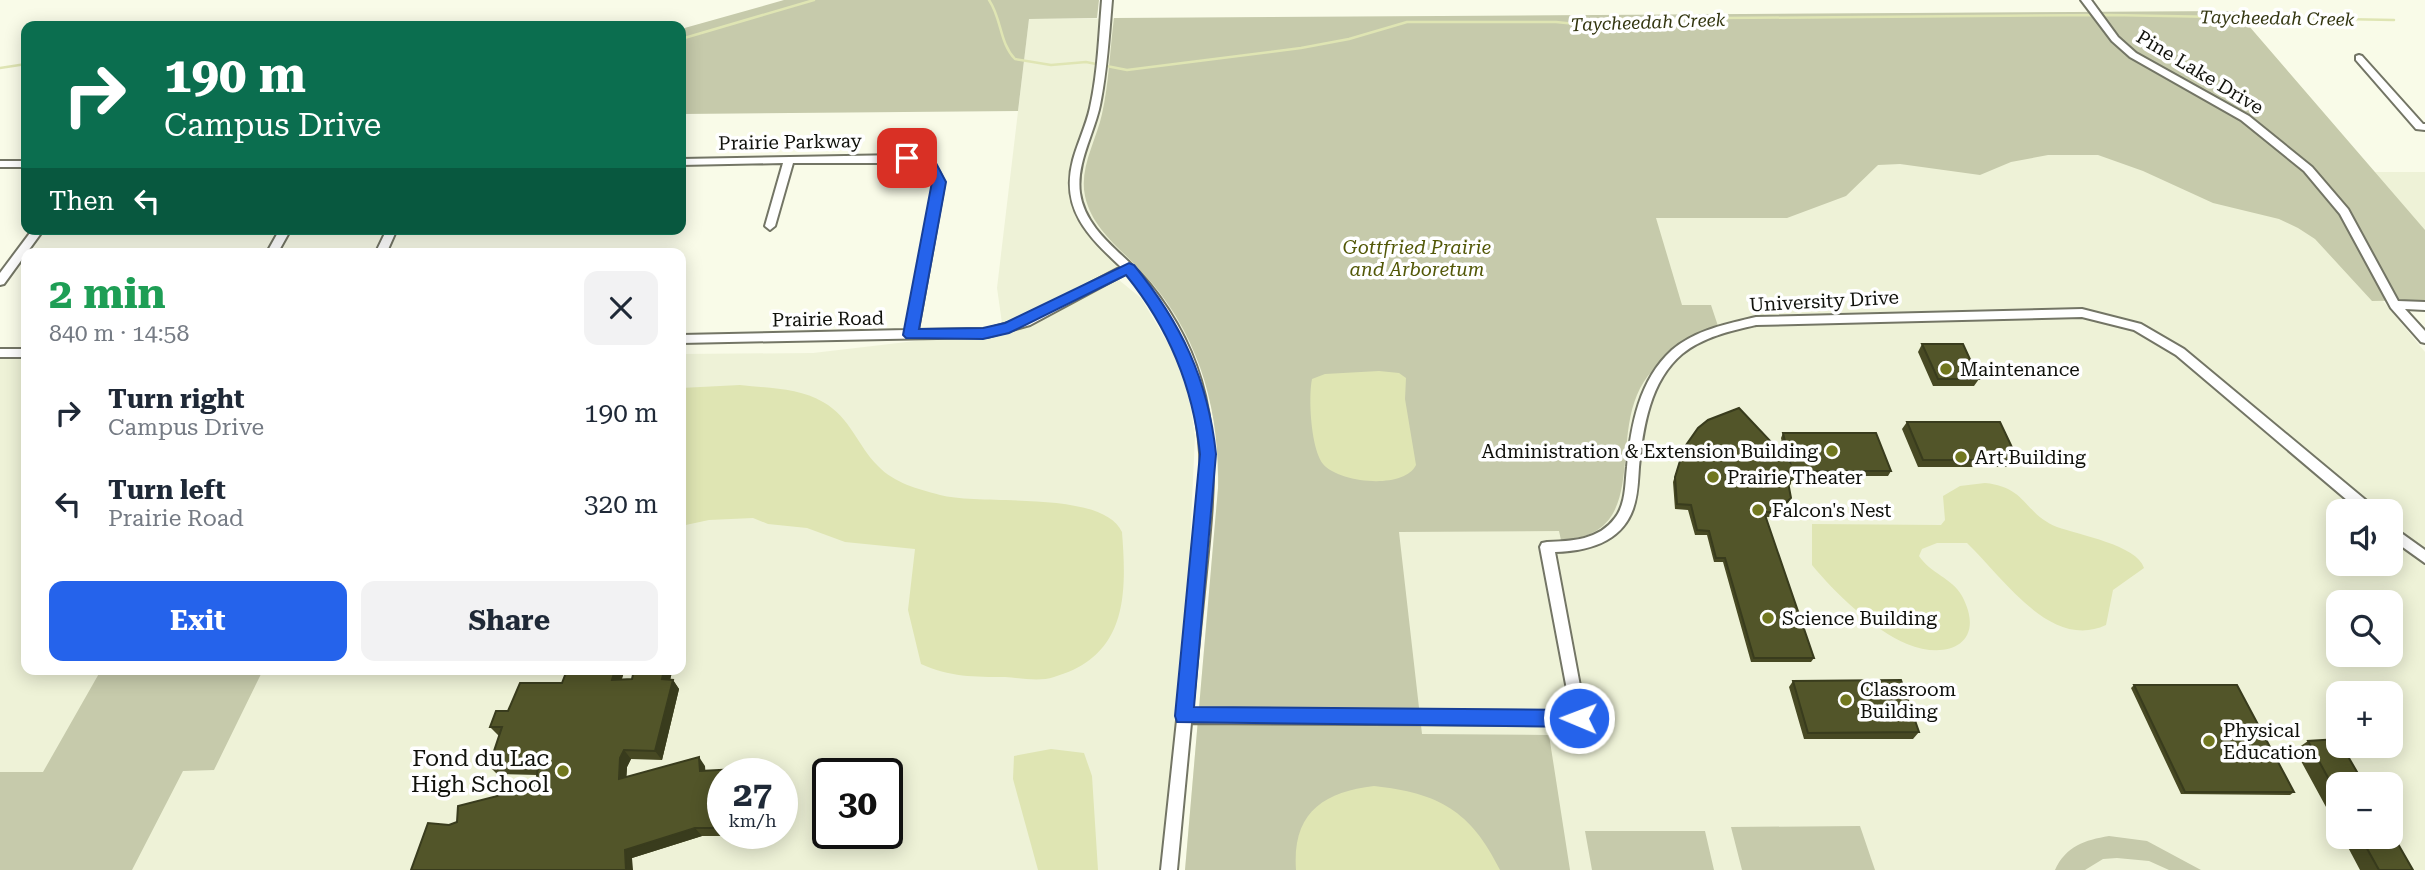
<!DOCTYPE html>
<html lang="en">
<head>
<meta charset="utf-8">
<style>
  body { margin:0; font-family:"Roboto Serif",serif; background:#f2f2f3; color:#1f2937; height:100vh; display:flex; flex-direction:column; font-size:26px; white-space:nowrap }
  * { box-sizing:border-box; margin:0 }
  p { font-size:23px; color:#747a83 }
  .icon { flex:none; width:38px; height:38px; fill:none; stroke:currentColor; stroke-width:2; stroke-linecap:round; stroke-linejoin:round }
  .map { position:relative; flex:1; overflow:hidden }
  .side { position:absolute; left:21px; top:248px; width:665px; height:427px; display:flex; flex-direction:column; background:#fff; border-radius:14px; box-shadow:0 4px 18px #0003 }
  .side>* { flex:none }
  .guide { position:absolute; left:21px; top:21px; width:665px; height:214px; border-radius:14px; box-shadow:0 4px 18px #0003; background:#0b6e4f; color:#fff; overflow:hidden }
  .fabs { position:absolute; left:2326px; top:499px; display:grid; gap:14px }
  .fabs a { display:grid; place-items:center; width:77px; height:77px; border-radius:14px; background:#fff; box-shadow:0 4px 18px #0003; font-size:35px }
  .speed { position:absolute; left:707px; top:758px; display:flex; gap:14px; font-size:35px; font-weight:700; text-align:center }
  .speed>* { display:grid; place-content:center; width:91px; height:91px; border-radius:50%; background:#fff; box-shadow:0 4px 18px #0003; line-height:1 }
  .speed small { font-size:18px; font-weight:400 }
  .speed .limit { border:4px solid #111; border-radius:10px; background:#fff; color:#111 }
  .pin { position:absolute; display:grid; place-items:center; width:60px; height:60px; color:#fff; margin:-30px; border-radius:14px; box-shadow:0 4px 10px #0006 }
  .me { position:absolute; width:77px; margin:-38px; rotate:271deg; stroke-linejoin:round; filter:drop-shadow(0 0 5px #0008) }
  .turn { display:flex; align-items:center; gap:24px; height:147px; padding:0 28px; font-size:32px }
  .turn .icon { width:91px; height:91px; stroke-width:2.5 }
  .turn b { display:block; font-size:49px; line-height:60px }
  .then { display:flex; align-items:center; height:66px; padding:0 28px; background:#0003; gap:14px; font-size:26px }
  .round { display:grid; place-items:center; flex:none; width:74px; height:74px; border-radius:14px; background:#f2f2f3 }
  .headline { display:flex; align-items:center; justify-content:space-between; height:119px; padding:0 28px }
  h1 { font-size:42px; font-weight:700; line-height:52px; color:#1e9e55 }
  .primary-button { display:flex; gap:14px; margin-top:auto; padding:14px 28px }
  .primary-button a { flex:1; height:80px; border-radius:14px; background:#2563eb; color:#fff; font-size:28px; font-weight:700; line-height:80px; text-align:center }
  .primary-button a+a { background:#f2f2f3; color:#1f2937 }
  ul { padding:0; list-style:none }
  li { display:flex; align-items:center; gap:21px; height:91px; padding:0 28px }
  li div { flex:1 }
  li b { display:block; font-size:26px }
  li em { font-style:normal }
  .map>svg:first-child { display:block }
  .built { fill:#eef2d7; fill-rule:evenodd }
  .green { fill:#c6caab }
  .water { fill:#dfe5b3 }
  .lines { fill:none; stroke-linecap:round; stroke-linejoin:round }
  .stream { stroke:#dfe5b3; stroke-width:2.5 }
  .minor-casing { stroke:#737565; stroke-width:4 }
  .minor { fill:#fff; fill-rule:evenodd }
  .wall { fill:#474923 }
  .shaded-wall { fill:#393c1d }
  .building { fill:#525529; stroke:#393c1d; stroke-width:2 }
  .route { fill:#2563eb; stroke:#184099; stroke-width:2 }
  .poi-dot { fill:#71771f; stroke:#fff; stroke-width:2.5 }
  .labels { text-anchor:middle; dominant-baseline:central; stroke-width:7; stroke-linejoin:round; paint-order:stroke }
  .far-water-label { font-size:18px; font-style:italic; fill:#333610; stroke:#fff }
  .street-label { font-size:19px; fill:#10110b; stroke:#fff }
  .park-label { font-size:19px; font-style:italic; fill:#535808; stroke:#fff }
  .poi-label { font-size:19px; fill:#10110b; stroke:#fff; text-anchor:start }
  .near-poi-label { font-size:23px; fill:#10110b; stroke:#fff; text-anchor:end }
</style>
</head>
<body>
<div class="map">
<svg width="2425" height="870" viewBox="0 0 2425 870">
  <rect width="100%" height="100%" fill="#f9fbe8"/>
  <path class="built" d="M2236,11l138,161h51v128l-42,1 42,51v518h-1240l33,-382 -1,-58 -12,-50 -15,-37 -25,-43 -33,-39 -130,62 -5,-35 32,-269zM2338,511h52v53h-52zM2338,602h52v52h-52zM2338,693h52v53h-52zM2338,784h52v52h-52z
    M1114,276l27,22 32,54 16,45 6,40 -5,106 12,2 -33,325h-1169v-515h26v315h655v-316l132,-1 179,-21zM723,774h59v59h-59zM828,774h59v59h-59z"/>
  <path class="green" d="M784,0h315l-2,18 -68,1 -11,92 -337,3v-85z
    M2236,11l189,219v70l-53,1 -57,-62 -17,-11 -19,-9 -66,-16 -70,-32 -45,-16h-50l-37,7 -31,13 -80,-11 -22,1 -32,31 -59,22h-131l26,87h29l7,21c-31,21 -65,31 -81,69 -24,56 9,141 -76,145l-2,-9 -160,1 23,202 127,1 21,135h-385l33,-382c2,-80 -20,-157 -76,-216 -21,-23 -50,-43 -57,-76 -6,-28 11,-55 17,-82 7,-31 8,-65 12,-96z
    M101,670h162l-49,100 -31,1 -51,99h-132v-98h43z
    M1860,826l15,44h-133l-11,-43z
    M1585,831h120l9,39h-122z
    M2109,836l38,5 54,29h-32l-20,-9 -32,-3 -14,1 -18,11h-30c11,-24 30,-30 54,-34z"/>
  <path class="water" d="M1379,371l20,2 7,5 -1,21 11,66c-12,25 -77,18 -93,-1 -12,-15 -15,-66 -11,-85l13,-5z
    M740,385c27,3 60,3 83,17 28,16 34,43 55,64 16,17 40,23 62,29 42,11 162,-6 182,37 5,64 5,124 -68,145 -15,5 -33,1 -49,0 -30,0 -56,0 -84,-13l-13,-54 7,-61 -70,-7 -38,-14 -39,-4 -15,-6 -44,2 -28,6v-138z
    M1985,483c42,4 38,30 72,44 22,8 80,18 87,41l-31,22 -7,35c-56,26 -104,-49 -139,-82h-30l-15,6 -3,7c11,17 33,22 43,40 25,47 -14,65 -55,48 -32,-13 -73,-52 -95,-79v-41l129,1 4,-5 -2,-24 17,-10z
    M1051,749l33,4 8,23 6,94h-60l-25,-91 1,-23z
    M1374,786c65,7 97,25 126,84h-204c-4,-57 27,-78 78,-84z"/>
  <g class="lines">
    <path class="stream" d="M989,0c13,19 10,42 26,59l36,6 35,-3 41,8 174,-22 48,-9 58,-17h149l30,3 21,-6 503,-4 284,5
      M681,39l133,-39
      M0,68l26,-4"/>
    <g class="minor-casing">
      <path id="minor" d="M1102,0h10c-3,35 -5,71 -12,105 -6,29 -24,58 -20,88 5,35 37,56 59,79 15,16 27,33 38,52 46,80 38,160 29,248 -5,46 -9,92 -14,138l379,1 -31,-164 2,-4 5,-1c25,-1 52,-2 68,-24 11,-14 10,-34 12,-51 4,-42 12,-87 45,-117 23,-20 55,-26 84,-33l326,-8 59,15 43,25 190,158 1,4h-15l-184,-156 -42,-25 -52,-13 -326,8c-26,6 -53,12 -74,29 -32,27 -39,73 -43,113 -1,14 -1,28 -6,42 -12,34 -46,42 -78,43l31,166 -2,5 -5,2 -388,-2 -14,147h-16l40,-374c2,-82 -16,-161 -74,-223l-97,52 -43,12 -306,6v-8l225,-5 28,-145c-2,-13 -8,-18 -20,-22h-121l-18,63 -5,4 -5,-4 18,-63 -102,2v-6l220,-4c21,1 39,7 43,30l-26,145 69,-1 35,-10 99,-52c-33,-31 -61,-58 -48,-107 5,-18 13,-34 17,-52 8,-36 9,-72 12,-108z
        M2081,0h10l27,37 18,16 113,63 63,51 36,42 50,92 27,1v8l-20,-1 20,22v12l-4,-1 -30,-34 -51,-94 -36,-43 -63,-51 -111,-63 -18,-16z
        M2359,55l3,1 61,68h2v6l-9,-1 -60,-69v-4z
        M0,161h26v6h-26z
        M33,229h11l-40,55 -4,1v-12z
        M280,229h11l-14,25h-11z
        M387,229h10l-11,25h-11z
        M0,349h26v8h-26z
        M2390,525l35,25v13l-35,-25z"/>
    </g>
    <use href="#minor" class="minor"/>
  </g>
  <path class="wall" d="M1922,344l57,35 -5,7h-41l-15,-34z
    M1907,422l111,38 -5,7h-95l-16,-38z
    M1783,433l108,38 -3,5h-97v8l-2,2 -1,17 -8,7 1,2 -2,5h-14l49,141 -3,4h-60l-28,-100h-9l-7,-27h-12l-7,-25 -13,-1 -2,-27 11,-34 101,9 -4,-19z
    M624,672l-2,7h10l40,-7 -2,8h3l6,9 -17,71 -31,-1 -4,8 -1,10 79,-11v4l18,4v59h8l-1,3h-28l-70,22 -183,-33 87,-39 1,-11 -40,-1 -8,-8 10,-30 -9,-9 18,-16 54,-28z
    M1793,681l126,51 -6,7h-109l-15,-52z
    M2134,685l160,107 -4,3 -109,-1 -50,-106z
    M2308,741l30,43v45l-43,-79z
    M2342,836h48l23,34h-53z"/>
  <path class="shaded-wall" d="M1791,498l-3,5 -11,9 3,-4z
    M615,670h8l1,2 -6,17 -6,-9z
    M664,670h7l1,2 -4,17 -6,-10z
    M673,680l6,9 -17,71 -7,-9z
    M624,750l7,9 -4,8 -1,21 -7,-9 1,-21z
    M699,757l6,9 1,13 -6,-8z
    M695,828l7,8 -70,22 1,12h-7l-1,-20z"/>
  <path class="building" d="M1922,344h41l16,35h-41z
    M1739,408l51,54 -7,-29h93l15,38h-104l6,8 -5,3 3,16 -11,10 1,4h-17l50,146h-60l-29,-100h-9l-7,-27 -12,-1 -6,-25 -14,-1 -2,-27 9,-29 14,-20 10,-8z
    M1907,422h93l18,38h-95z
    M567,670h48l-3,10 20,-1 2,-9h30l-2,9 11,1 -18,71 -31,-1 -4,8 -1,21 80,-22 1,14 37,-2 -1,5h-13v54h-28l-70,22 1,20h-215l17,-47 21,2 8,-3 1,-16 78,-20 2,-20h-49l13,-39h-12l6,-16h12l12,-28h42z
    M1901,680l18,52 -111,1 -15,-52z
    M2134,685h103l57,107h-109z
    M2338,739v7h4l22,38h-26v12l-30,-55z
    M2390,830l23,40h-34l-19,-34h30z"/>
  <path class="route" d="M907,154l29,9 10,19 -27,147 64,-1 22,-5 124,-60 5,2c47,58 74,114 82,189l-22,253 385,3 7,2 2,6 -2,6 -7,3 -402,-5 -2,-6 25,-262c-7,-68 -31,-126 -74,-179l-117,58 -26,6 -77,-1 -3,-3 29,-153 -6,-13 -23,-8v-6z"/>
  <g class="poi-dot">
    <circle cx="1946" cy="369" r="7"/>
    <circle cx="1832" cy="451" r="7"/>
    <circle cx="1961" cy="457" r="7"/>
    <circle cx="1713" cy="477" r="7"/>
    <circle cx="1758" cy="510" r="7"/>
    <circle cx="1768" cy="618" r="7"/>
    <circle cx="1846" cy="700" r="7"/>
    <circle cx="2209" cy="741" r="7"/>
    <circle cx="563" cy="771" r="7"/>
  </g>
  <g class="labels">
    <g class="far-water-label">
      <text transform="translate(2277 18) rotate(1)">Taycheedah Creek</text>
      <text transform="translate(1648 22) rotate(-2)">Taycheedah Creek</text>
    </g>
    <g class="street-label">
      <text transform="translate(2200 72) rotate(31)">Pine Lake Drive</text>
      <text transform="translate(790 142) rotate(-1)">Prairie Parkway</text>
      <text transform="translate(1824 301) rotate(-3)">University Drive</text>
      <text transform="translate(828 319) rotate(-1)">Prairie Road</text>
    </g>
    <g class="park-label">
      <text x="1417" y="247">Gottfried Prairie<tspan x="1417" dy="22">and Arboretum</tspan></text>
    </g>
    <g class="poi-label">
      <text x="1960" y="369">Maintenance</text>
      <text x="1818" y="451" text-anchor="end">Administration &amp; Extension Building</text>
      <text x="1975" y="457">Art Building</text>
      <text x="1727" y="477">Prairie Theater</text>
      <text x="1772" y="510">Falcon's Nest</text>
      <text x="1782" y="618">Science Building</text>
      <text x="1860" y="689">Classroom<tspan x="1860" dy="22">Building</tspan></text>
      <text x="2223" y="730">Physical<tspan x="2223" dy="22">Education</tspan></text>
    </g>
    <g class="near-poi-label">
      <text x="549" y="758">Fond du Lac<tspan x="549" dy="26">High School</tspan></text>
    </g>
  </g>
</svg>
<div class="fabs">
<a><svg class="icon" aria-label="sound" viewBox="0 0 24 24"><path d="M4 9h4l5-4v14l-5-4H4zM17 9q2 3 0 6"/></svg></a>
<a><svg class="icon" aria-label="search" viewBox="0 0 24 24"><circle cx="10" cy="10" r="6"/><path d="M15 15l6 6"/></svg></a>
<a>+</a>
<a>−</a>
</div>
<div class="speed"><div>27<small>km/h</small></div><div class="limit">30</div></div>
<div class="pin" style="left:907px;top:158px;background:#d93025"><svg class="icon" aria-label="arrive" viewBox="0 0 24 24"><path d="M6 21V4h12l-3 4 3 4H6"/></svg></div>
<svg class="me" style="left:1579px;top:718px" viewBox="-20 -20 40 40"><circle r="17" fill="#2563eb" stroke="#fff" stroke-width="3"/><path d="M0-11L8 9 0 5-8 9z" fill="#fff"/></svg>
<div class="guide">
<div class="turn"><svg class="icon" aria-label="right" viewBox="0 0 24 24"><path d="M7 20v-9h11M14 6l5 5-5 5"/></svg><div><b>190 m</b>Campus Drive</div></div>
<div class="then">Then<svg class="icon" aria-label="left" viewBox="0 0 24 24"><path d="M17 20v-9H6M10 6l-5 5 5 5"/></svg></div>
</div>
<section class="side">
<div class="headline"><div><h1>2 min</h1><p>840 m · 14:58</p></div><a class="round"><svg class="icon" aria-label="close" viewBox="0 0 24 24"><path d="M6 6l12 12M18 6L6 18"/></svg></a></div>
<ul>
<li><svg class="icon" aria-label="right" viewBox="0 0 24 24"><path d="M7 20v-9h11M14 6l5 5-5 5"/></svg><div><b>Turn right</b><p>Campus Drive</p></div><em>190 m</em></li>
<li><svg class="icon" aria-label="left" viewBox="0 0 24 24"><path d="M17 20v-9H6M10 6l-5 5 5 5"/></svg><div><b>Turn left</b><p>Prairie Road</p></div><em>320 m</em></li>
</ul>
<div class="primary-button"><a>Exit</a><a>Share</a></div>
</section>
</div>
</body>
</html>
